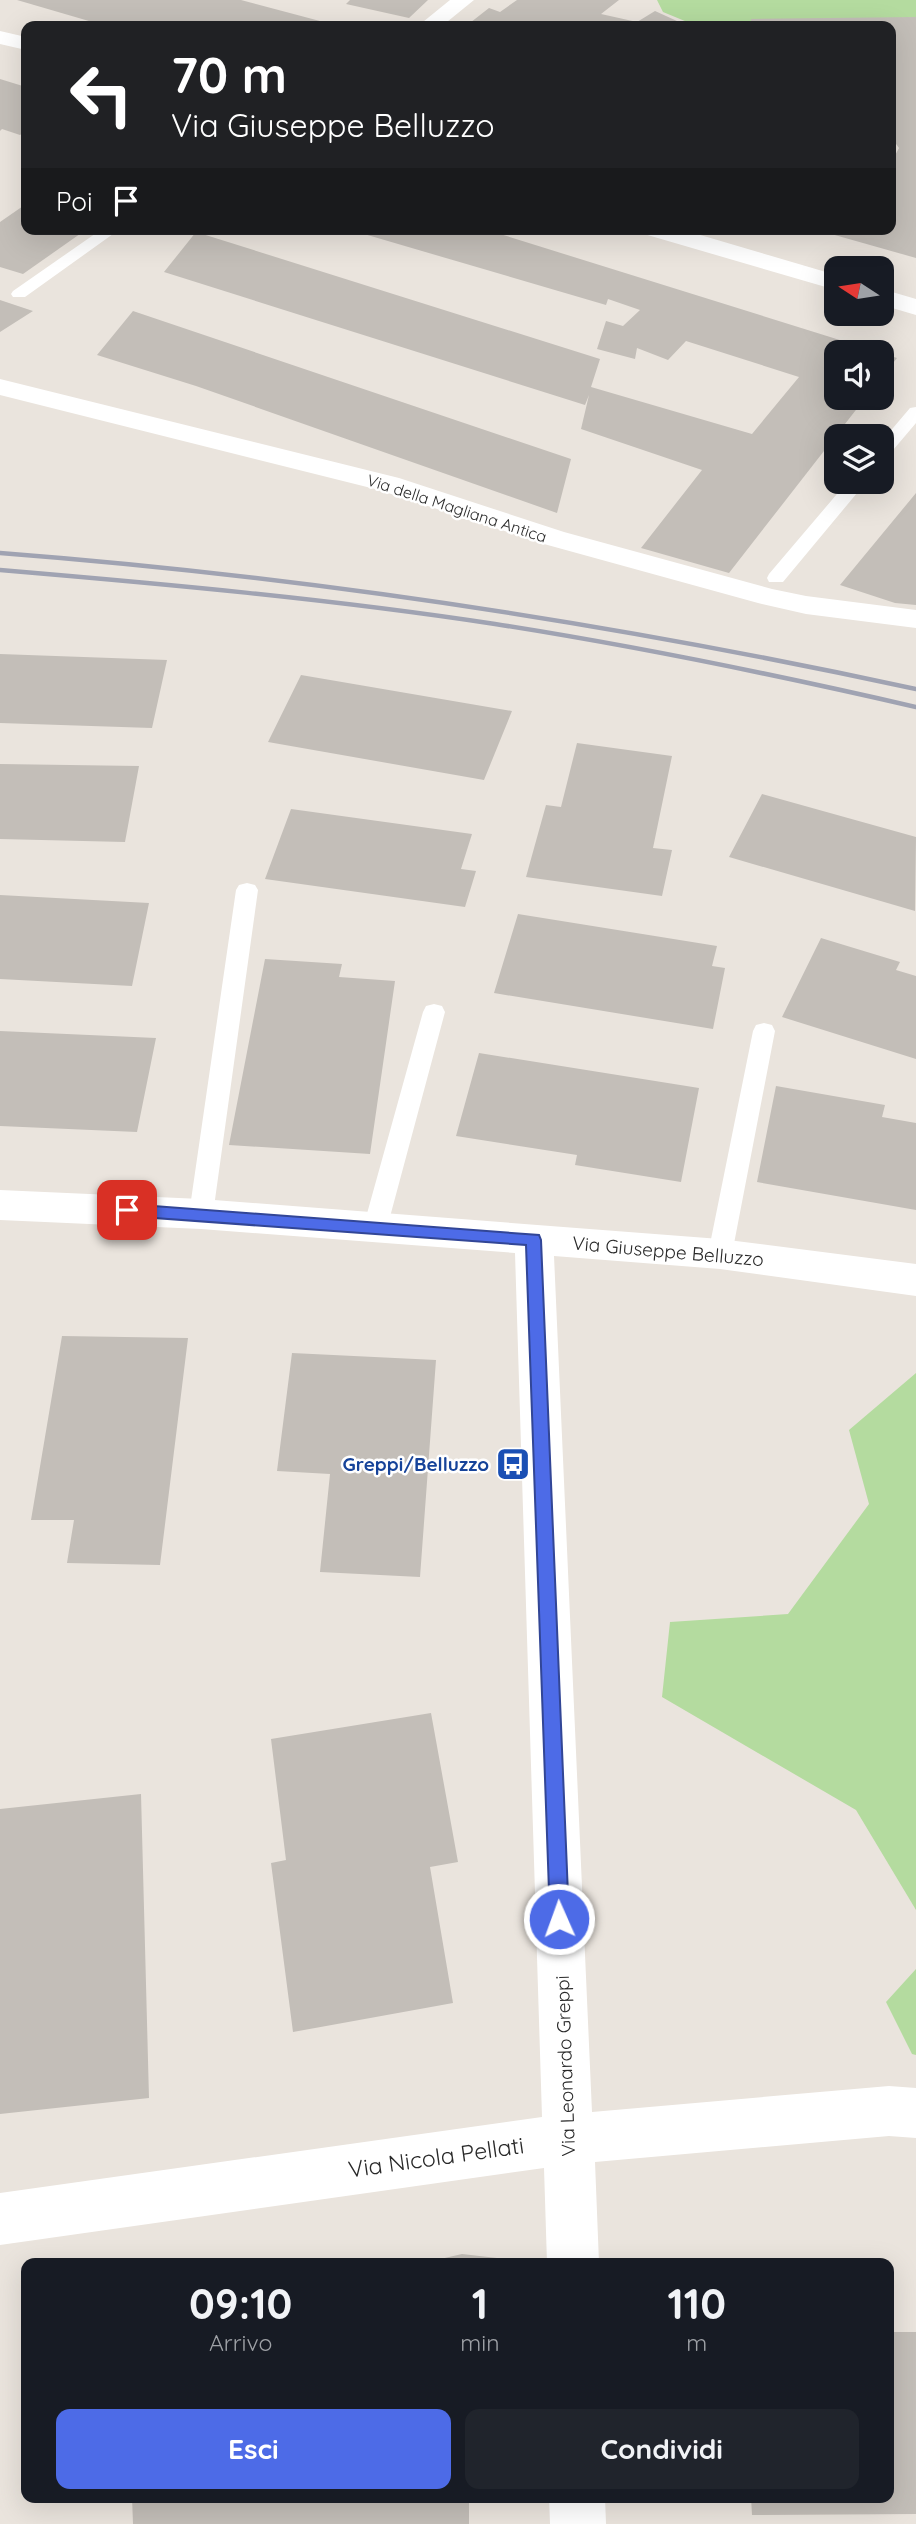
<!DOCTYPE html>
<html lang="it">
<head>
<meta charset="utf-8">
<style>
  body { margin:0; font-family:Quicksand,sans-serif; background:#20242c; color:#f1f3f6; height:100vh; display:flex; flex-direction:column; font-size:26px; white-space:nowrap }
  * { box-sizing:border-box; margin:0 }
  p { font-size:23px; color:#9ea1a6 }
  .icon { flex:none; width:38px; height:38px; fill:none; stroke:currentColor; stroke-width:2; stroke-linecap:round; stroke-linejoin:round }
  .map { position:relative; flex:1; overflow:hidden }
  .details { position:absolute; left:21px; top:2258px; width:873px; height:245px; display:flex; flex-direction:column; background:#171b24; border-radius:14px; box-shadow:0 7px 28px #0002 }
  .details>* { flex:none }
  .banner { position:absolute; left:21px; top:21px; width:875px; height:214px; border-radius:14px; box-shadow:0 7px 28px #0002; background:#202124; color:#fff; overflow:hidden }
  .needle { width:46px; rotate:282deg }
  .tools { position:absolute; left:824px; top:256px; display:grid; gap:14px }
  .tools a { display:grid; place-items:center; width:70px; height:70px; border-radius:14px; background:#171b24; box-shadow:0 7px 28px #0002; font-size:35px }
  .pin { position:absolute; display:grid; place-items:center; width:60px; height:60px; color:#fff; margin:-30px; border-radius:14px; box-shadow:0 4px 10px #0006 }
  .me { position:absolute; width:77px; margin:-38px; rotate:358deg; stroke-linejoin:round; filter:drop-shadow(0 0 5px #0008) }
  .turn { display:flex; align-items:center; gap:24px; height:147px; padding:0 35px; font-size:32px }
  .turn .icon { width:91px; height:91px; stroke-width:2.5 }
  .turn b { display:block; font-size:49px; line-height:60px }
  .then { display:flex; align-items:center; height:66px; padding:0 35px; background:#0003; gap:14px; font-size:26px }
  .eta { display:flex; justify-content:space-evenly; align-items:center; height:119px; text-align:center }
  .eta b { font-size:42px; font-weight:700; line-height:49px }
  .button { display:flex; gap:14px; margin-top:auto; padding:14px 35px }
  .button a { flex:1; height:80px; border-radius:14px; background:#4d6be7; color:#fff; font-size:28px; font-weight:700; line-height:80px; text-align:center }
  .button a+a { background:#20242c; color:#f1f3f6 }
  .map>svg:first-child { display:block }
  .green { fill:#b4db9f }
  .building { fill:#c3beb8 }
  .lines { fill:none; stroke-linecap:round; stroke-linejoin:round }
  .service { fill:#fff; fill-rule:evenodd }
  .minor { fill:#fff; fill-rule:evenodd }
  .secondary { fill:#fff; fill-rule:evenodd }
  .rail { stroke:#a0a3b2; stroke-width:4.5 }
  .route { fill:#4d6be7; stroke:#324696; stroke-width:2 }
  .labels { text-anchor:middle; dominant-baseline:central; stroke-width:5; stroke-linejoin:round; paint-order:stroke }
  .far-street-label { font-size:16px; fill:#292929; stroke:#fff }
  .street-label { font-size:19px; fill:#292929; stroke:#fff }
  .transit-label { font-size:19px; font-weight:bold; fill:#164399; stroke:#fff; text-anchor:end }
  .near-street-label { font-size:23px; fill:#292929; stroke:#fff }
</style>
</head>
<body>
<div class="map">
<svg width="916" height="2524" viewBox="0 0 916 2524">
  <rect width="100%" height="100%" fill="#eae4dd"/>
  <path class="green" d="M657,0h259v20l-165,-1v7h-54l-34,-14z
    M916,1373v537l-60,-100 -194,-113 8,-75 118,-8 81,-110 -20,-74z
    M916,1969v86l-4,-1 -26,-52z"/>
  <path class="building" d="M17,0h224l94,25 -229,1z
    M350,0h78l-19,18 -63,-14z
    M517,0h102l-18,14 36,8 18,-11 33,15h-222l23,-18 11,4z
    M916,17v241l-99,-28 74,-1v-66l8,-15 -8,-11v-111h-140v-7z
    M0,79l26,8v44l-6,4 -18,-6 -2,2z
    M26,204v25h61l-64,45 -23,-7v-45z
    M347,229h137l391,122 -39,1v45h30l-137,176 -88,-25 61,-78 -121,-41 8,-34 -4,10 -421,-133 32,-40 404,127 -9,28 161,47 47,-57 -113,-36 -18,19 -31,-12 -2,11 -38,-10 9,-28 17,5 17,-16 -32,-11 -2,6z
    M0,300l33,11 -33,21z
    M133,311l438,148 -14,54 -361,-127 -99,-31z
    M882,353l15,5 -15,19z
    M916,493v112l-21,-2 -55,-18z
    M0,654l167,6 -15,68 -152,-5z
    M301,675l211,36 -28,69 -216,-38z
    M577,743l95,13 -19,92 19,2 -10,46 -136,-19 20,-72 15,2z
    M0,764l139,2 -14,76 -125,-3z
    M762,794l154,43 -1,74 -186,-54z
    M291,809l181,25 -11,35 15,2 -11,36 -200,-28z
    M0,895l149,8 -17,83 -132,-7z
    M518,914l199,32 -5,20 13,2 -12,61 -219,-36z
    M821,938l79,24 -4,8 20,6v83l-134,-42z
    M265,959l77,5 -3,13 56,4 -25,173 -141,-9z
    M0,1031l156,7 -19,94 -137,-6z
    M479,1053l220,35 -18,94 -106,-17 2,-10 -121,-19z
    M776,1086l109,19 -3,12 34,6v87l-159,-28z
    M62,1336l126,2 -28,227 -93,-2 7,-43h-43z
    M292,1353l144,7 -16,217 -100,-5 10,-98 -53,-3z
    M431,1713l27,149 -28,5 23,136 -160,29 -22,-169 15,-3 -15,-121z
    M141,1794l8,304 -149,16v-305z
    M462,2254l53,6v3h-92z
    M889,2332h27v182l-164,1 -1,-18h138z
    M132,2497h337v27h-336z"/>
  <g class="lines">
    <path class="service" d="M102,229h18l-95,68h-12l-2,-3 2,-3z
      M916,407v16l-28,33 -6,1v-16l28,-33z
      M848,481h19l-84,101h-14l-2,-4 2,-4z
      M247,883l8,2 3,5 -45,324 -3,7 -9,2 -9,-2 -3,-7 47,-324 3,-5z
      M434,1004l8,2 3,6 -58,216 -3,7 -9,3 -9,-3 -3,-7 60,-216 3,-6z
      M764,1023l8,2 3,6 -43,223 -3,7 -9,3 -9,-3 -3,-7 45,-223 3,-6z"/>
    <path class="minor" d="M450,0h24l-32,26h-24z
      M0,379l399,99 165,54 208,57 34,7 110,14v18l-110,-14 -48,-11 -214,-59 -165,-54 -379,-95z
      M0,1190l201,9 519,40 196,25v32l-196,-27 -166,-13 38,856 297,-26 27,2v50l-27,-2 -294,26 4,101h-52l-3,-95 -544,77v-52l542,-76 -27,-864 -314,-24 -201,-9z
      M549,2497h56l1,27h-56z"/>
    <path class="secondary" d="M0,31l26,6v13l-26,-6z
      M641,229h39l156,46v15l-192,-56z
      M882,289l34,10v16l-34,-10z"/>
    <path class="rail" d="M0,553c311,24 611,70 916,136
      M0,570c165,14 331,29 495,54 141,22 282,51 421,83"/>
  </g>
  <path class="route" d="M127,1204l412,31 2,5 28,679 -3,7 -7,3 -6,-3 -3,-7 -24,-674 -399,-29 -8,-6z"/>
  <defs>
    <g id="bus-square" transform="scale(1.75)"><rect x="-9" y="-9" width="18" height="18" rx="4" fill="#1a4fb4" stroke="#fff"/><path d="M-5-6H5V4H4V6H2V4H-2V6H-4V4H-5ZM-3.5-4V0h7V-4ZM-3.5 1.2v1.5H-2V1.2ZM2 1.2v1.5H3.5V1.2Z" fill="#fff"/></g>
  </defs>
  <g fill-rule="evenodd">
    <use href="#bus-square" x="513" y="1464"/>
  </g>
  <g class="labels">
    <g class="far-street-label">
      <text transform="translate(457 508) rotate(18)">Via della Magliana Antica</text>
    </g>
    <g class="street-label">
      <text transform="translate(668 1251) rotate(5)">Via Giuseppe Belluzzo</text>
      <text transform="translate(565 2066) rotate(-92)">Via Leonardo Greppi</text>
    </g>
    <g class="transit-label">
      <text x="489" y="1464">Greppi/Belluzzo</text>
    </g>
    <g class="near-street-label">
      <text transform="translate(436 2157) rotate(-8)">Via Nicola Pellati</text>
    </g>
  </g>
</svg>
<div class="tools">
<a><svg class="needle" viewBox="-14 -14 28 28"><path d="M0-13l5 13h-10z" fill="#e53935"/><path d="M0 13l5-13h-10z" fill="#9ea1a6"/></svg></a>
<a><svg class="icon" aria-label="sound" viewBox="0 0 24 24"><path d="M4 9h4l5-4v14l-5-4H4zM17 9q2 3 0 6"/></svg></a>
<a><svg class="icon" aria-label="layers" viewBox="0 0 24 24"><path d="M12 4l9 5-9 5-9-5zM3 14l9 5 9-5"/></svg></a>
</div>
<div class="pin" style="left:127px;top:1210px;background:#d93025"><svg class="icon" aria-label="arrive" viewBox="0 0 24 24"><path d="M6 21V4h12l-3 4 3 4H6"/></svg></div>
<svg class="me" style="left:559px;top:1919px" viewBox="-20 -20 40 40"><circle r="17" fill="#4d6be7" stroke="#fff" stroke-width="3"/><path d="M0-11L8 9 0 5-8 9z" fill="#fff"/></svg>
<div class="banner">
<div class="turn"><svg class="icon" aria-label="left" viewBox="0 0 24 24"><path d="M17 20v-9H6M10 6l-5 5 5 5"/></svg><div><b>70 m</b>Via Giuseppe Belluzzo</div></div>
<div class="then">Poi<svg class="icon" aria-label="arrive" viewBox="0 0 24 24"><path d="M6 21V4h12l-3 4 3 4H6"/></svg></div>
</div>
<section class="details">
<div class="eta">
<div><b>09:10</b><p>Arrivo</p></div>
<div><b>1</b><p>min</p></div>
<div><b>110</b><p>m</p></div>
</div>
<div class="button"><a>Esci</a><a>Condividi</a></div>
</section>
</div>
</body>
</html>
